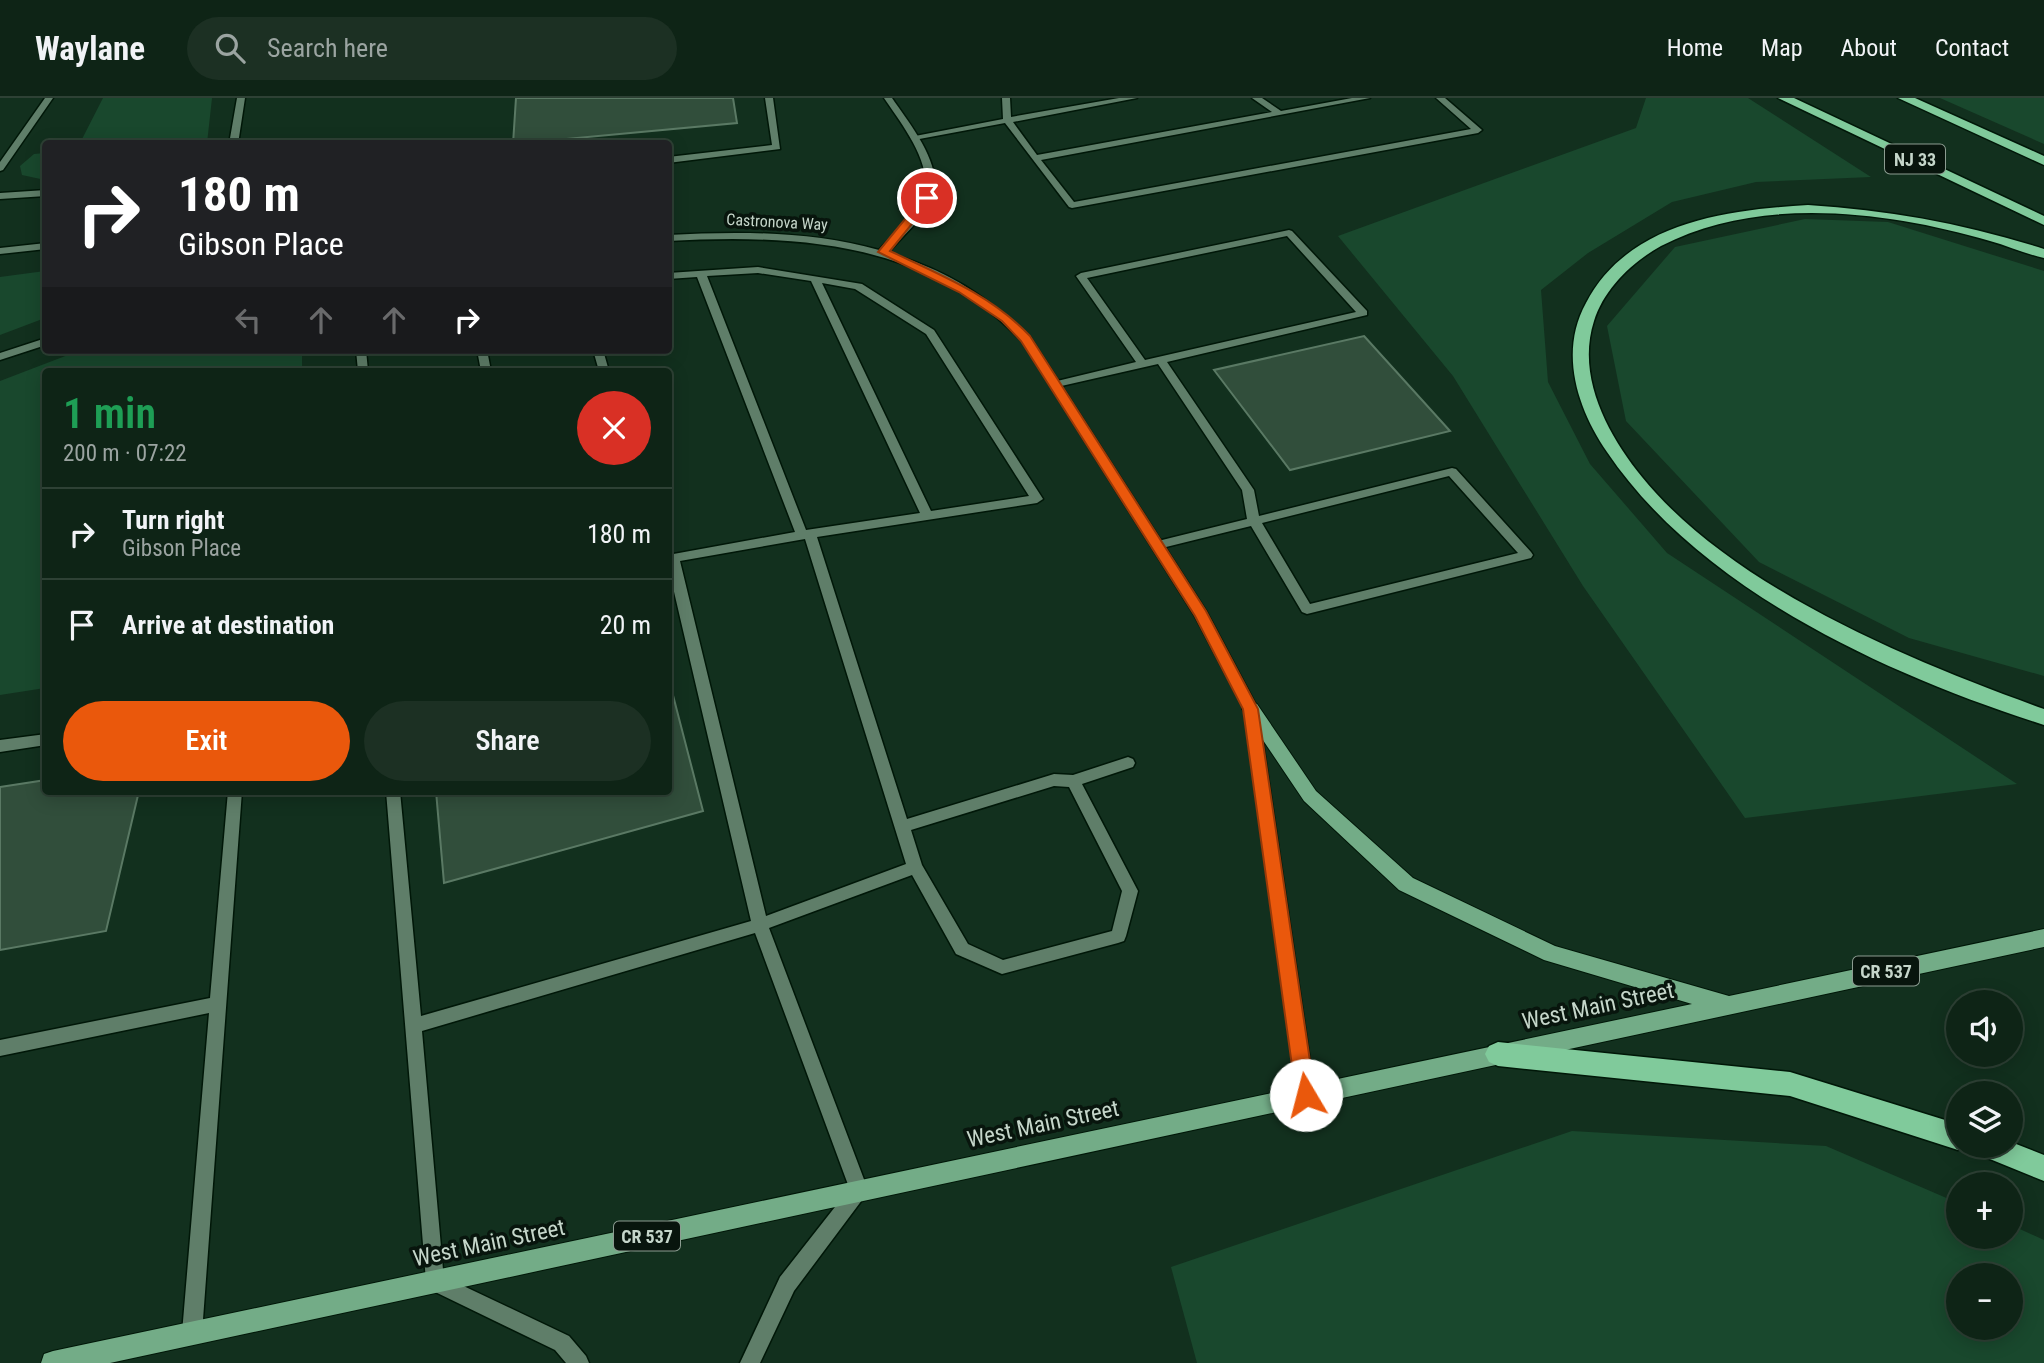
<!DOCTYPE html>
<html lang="en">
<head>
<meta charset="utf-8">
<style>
  body { margin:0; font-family:"Roboto Condensed",sans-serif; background:#1c3023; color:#f1f3f6; height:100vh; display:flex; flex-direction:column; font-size:26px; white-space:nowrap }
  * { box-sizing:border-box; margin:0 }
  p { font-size:23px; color:#9ba4a1 }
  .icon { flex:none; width:38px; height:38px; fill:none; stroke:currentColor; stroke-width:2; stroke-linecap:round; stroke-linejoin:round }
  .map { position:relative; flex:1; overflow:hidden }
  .sheet { position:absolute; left:42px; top:270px; width:630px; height:427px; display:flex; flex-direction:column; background:#0e2416; border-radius:7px; box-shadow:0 4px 18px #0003,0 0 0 2px #2e4135 }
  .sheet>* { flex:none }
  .hud { position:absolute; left:42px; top:42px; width:630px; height:214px; border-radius:7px; box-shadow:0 4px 18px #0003,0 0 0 2px #2e4135; background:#202124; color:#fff; overflow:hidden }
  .fabs { position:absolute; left:1946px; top:892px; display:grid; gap:14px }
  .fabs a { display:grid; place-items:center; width:77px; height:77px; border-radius:50%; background:#0e2416; box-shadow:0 4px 18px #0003,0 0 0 2px #2e4135; font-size:35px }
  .pin { position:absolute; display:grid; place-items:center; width:60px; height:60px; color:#fff; margin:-30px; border:4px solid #fff; border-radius:50%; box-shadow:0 2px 7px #0007 }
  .me { position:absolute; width:77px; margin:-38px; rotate:352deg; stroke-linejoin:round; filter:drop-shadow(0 0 5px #0008) }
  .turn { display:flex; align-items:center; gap:24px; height:147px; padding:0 21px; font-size:32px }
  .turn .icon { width:91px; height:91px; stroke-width:2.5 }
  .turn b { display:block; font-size:49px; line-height:60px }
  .lanes { display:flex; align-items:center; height:66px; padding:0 21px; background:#0003; justify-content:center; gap:35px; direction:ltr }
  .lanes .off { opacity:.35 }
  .round { display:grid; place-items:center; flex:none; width:74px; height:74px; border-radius:37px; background:#1c3023 }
  .head { display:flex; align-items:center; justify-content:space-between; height:119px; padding:0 21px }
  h1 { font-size:42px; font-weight:600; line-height:52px; color:#1e9e55 }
  .cta { display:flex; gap:14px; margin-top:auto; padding:14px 21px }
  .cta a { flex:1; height:80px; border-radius:42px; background:#ea580c; color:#fff; font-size:28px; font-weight:600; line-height:80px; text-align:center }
  .cta a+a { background:#1c3023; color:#f1f3f6 }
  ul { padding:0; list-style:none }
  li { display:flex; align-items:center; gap:21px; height:91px; padding:0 21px; border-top:2px solid #2e4135 }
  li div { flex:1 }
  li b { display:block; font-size:26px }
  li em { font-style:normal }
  header { display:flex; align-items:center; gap:42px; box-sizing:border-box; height:98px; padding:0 35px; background:#0e2416; border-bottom:2px solid #2e4135 }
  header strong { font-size:33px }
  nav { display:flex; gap:38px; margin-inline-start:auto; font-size:24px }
  .search { width:490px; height:63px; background:#1c3023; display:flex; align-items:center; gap:18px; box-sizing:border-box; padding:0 24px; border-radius:38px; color:#9ba4a1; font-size:26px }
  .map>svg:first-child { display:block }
  .green { fill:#19482d; fill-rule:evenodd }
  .building { fill:#314e3b; stroke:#5a7964; stroke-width:2 }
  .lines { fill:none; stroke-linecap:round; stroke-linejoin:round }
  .lane-casing { stroke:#001708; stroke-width:3 }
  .street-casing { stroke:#001708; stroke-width:3 }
  .primary-casing { stroke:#001708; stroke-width:2 }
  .highway-casing { stroke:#001708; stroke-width:3 }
  .lane { fill:#5f7e69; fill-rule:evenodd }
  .street { fill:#5f7e69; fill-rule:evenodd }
  .primary { fill:#73ac87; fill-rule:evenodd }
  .highway { fill:#80ca9b; fill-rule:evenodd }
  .route { fill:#ea580c; stroke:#983908; stroke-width:2 }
  .labels { text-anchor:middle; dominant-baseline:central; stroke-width:7; stroke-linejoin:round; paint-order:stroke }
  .far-street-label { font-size:16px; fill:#c5d6ca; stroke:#08150d }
  .shield { fill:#08150d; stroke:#8c9c91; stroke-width:2 }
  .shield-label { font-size:18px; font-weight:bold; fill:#c5d6ca }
  .near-street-label { font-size:23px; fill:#c5d6ca; stroke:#08150d }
</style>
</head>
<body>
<header>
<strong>Waylane</strong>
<div class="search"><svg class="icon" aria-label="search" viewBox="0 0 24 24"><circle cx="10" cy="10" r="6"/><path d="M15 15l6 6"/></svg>Search here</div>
<nav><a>Home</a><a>Map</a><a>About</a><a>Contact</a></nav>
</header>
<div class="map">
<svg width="2044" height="1265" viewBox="0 0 2044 1265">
  <rect width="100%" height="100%" fill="#12301e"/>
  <path class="green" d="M103,0h109l-5,45h-127z
    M1646,0h102l123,79 -115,5 -84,20 -84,51 -47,37 7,92 42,82 77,89 350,231 -272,34 -162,-232 -130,-210 -115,-140 298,-108z
    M1940,0h104v46z
    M45,55v27l-23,-5 -2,-9 14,-12z
    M1805,121l83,3 156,49v405l-135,-38 -150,-76 -133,-141 -19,-95 68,-79z
    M45,173v47l-45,17v-58z
    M81,252h221v21h-256l-1,317 -45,7v-314z
    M1572,1033l254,15 132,57v34h53v-12l33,15v123h-847l-26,-96zM1958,1178h53v52h-53z"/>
  <path class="building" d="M516,0h217l4,25 -224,21z
    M1364,238l86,95 -160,39 -76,-100z
    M668,578l35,135 -259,72 -8,-92h232z
    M46,682v11h93l-33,140 -106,19v-163z"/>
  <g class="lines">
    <g class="lane-casing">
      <path id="lane" d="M45,0h8l-50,72 -3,1v-9z
        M237,0h8l-7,46h-9z
        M765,0h8l7,51 -112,14v-6l104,-12z
        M1002,0h8l1,19 108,-19h18l-124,24 24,33 235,-43 -20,-14h10l19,13 71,-13h18l-329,62 33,42 397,-73 -35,-31h9l37,32 -4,3 -406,75 -3,-1 -64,-84 -91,17 -4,-3 93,-18z
        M46,92v6l-46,3v-6z
        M1289,132l3,1 75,80v4l-200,47 87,128 5,26 193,-48 4,1 75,83 2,3 -2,3 -224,56 -5,-2 -51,-86 -93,23 -4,-1 -2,-3 2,-3 93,-23 -5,-29 -84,-126 -101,23 -4,-1v-4l83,-20 -60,-86 5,-3zM1287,138l69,76 -211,48 -58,-82zM1449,378l69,77 -208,51 -48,-81z
        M46,145v6l-46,5v-6z
        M758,169l104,17 72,46 109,169 -6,4 -220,34 90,282 147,-45 19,1 55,-18 5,2 2,4 -2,4 -51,17 56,107 -12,45 -2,5 -6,2 -116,31 -46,-20 -44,-79 -143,53 99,262 -3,6 -6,3 -6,-3 -3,-6 -95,-257 -333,98 22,250 -2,7 -7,2 -7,-2 -2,-7 -40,-490h14l21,225 330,-95 -83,-355v-11l127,-23 -98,-255 -29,2v-6zM758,175l53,8 109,232 -114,17 -99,-254zM822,185l33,6 71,45 103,162 -98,15zM805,441l101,325 -140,52 -86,-355zM1054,688l15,1 53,104 -10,40 -109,29 -35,-16 -46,-79 -11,-35z
        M356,252h10l2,21h-10z
        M477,252h10l4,21h-10z
        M593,252h10l6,21h-10z
        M46,636v11l-46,7v-12z
        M228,693h14l-40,542 -3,7 -7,3 -7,-3 -3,-7 27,-320 -209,43v-16l210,-42z"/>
    </g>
    <g class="street-casing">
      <path id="street" d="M884,0h8c17,25 53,68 40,99 -8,22 -30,39 -44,56 60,17 96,42 142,84l176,274 52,98 57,386 -3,6 -6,2 -6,-2 -3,-6 -53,-386 -49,-93 -173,-275c-12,-11 -23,-23 -36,-32 -90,-70 -209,-74 -318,-68v-6c71,-4 143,-4 211,15 14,-16 37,-33 44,-54 12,-31 -23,-74 -39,-98z
        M46,240v7l-46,15v-7z
        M859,1083l6,3 3,6 -3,6 -71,95 -34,72h-20l40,-86 73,-93z
        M436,1175l133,63 17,20 3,7h-23l-11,-13 -126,-61 -2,-7 2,-7z"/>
    </g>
    <g class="primary-casing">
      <path id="primary" d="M1251,604l6,2 59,87 97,87 142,68 174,50 315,-67v18l-1934,416h-69l3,-9 9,-3 1639,-347 -148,-44 -145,-70 -95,-89 -62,-92z"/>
    </g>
    <g class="highway-casing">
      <path id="highway" d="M1778,0h16l250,118v9z
        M1898,0h17l129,58v9z
        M1808,107c81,5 158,19 236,44v9c-18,-4 -36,-12 -54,-17 -103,-30 -231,-46 -329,5 -29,16 -57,43 -67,75 -18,56 14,114 48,156 90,111 271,185 402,232v16c-156,-50 -343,-134 -437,-273 -30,-44 -48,-100 -21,-149 42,-81 140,-93 222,-98z
        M1498,944l292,30 168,52v22h9l-9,4 -168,-54 -292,-30 -9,-4 -4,-8 4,-8z
        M2011,1044l33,13v26l-64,-26 -4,-9h35z"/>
    </g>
    <use href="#lane" class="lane"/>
    <use href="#street" class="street"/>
    <use href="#primary" class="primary"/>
    <use href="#highway" class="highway"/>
  </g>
  <path class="route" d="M924,98l9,2 -43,53c51,24 101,44 140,85l176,275 52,98 57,386 -2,6 -7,3 -7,-3 -3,-6 -53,-386 -48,-93 -174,-275 -19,-20 -43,-29 -81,-40z"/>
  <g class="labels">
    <g class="far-street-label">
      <text transform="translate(777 124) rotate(3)">Castronova Way</text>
    </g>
    <g class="shield">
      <rect x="1885" y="46.5" width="60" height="29" rx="5"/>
      <rect x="1853" y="858.5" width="66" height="29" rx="5"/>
      <rect x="614" y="1123.5" width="66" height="29" rx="5"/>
    </g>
    <g class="shield-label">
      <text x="1915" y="61">NJ 33</text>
      <text x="1886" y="873">CR 537</text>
      <text x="647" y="1138">CR 537</text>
    </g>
    <g class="near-street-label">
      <text transform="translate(1598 908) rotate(-12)">West Main Street</text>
      <text transform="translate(1043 1026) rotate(-12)">West Main Street</text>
      <text transform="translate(489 1145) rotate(-12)">West Main Street</text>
    </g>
  </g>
</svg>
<div class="fabs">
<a><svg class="icon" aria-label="sound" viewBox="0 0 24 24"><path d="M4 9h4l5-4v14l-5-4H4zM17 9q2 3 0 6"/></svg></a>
<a><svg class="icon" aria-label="layers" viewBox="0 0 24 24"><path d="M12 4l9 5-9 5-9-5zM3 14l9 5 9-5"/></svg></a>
<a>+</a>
<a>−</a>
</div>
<div class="pin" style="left:927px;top:100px;background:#d93025"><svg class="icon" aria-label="arrive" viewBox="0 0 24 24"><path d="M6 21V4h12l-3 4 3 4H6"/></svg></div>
<svg class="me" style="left:1306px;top:997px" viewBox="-20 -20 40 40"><circle r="19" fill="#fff"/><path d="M0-13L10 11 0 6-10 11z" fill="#ea580c"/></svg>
<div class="hud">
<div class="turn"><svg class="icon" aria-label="right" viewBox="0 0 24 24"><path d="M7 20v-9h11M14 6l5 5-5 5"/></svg><div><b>180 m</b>Gibson Place</div></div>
<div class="lanes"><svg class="icon off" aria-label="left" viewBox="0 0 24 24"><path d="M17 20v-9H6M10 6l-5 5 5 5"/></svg><svg class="icon off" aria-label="ahead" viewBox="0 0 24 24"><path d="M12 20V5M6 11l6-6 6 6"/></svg><svg class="icon off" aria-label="ahead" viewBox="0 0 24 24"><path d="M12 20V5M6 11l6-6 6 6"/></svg><svg class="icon" aria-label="right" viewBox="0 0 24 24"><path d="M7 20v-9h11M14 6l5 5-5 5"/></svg></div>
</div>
<section class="sheet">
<div class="head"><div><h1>1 min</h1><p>200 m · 07:22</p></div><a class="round" style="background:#d93025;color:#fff"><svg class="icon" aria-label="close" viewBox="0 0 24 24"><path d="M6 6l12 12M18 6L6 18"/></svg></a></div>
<ul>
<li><svg class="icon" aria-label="right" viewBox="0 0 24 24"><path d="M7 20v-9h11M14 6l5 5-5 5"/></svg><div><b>Turn right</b><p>Gibson Place</p></div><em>180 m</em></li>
<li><svg class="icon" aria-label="arrive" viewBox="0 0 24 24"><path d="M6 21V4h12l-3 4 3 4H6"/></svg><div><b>Arrive at destination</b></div><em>20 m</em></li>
</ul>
<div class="cta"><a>Exit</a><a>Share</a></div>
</section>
</div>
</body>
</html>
